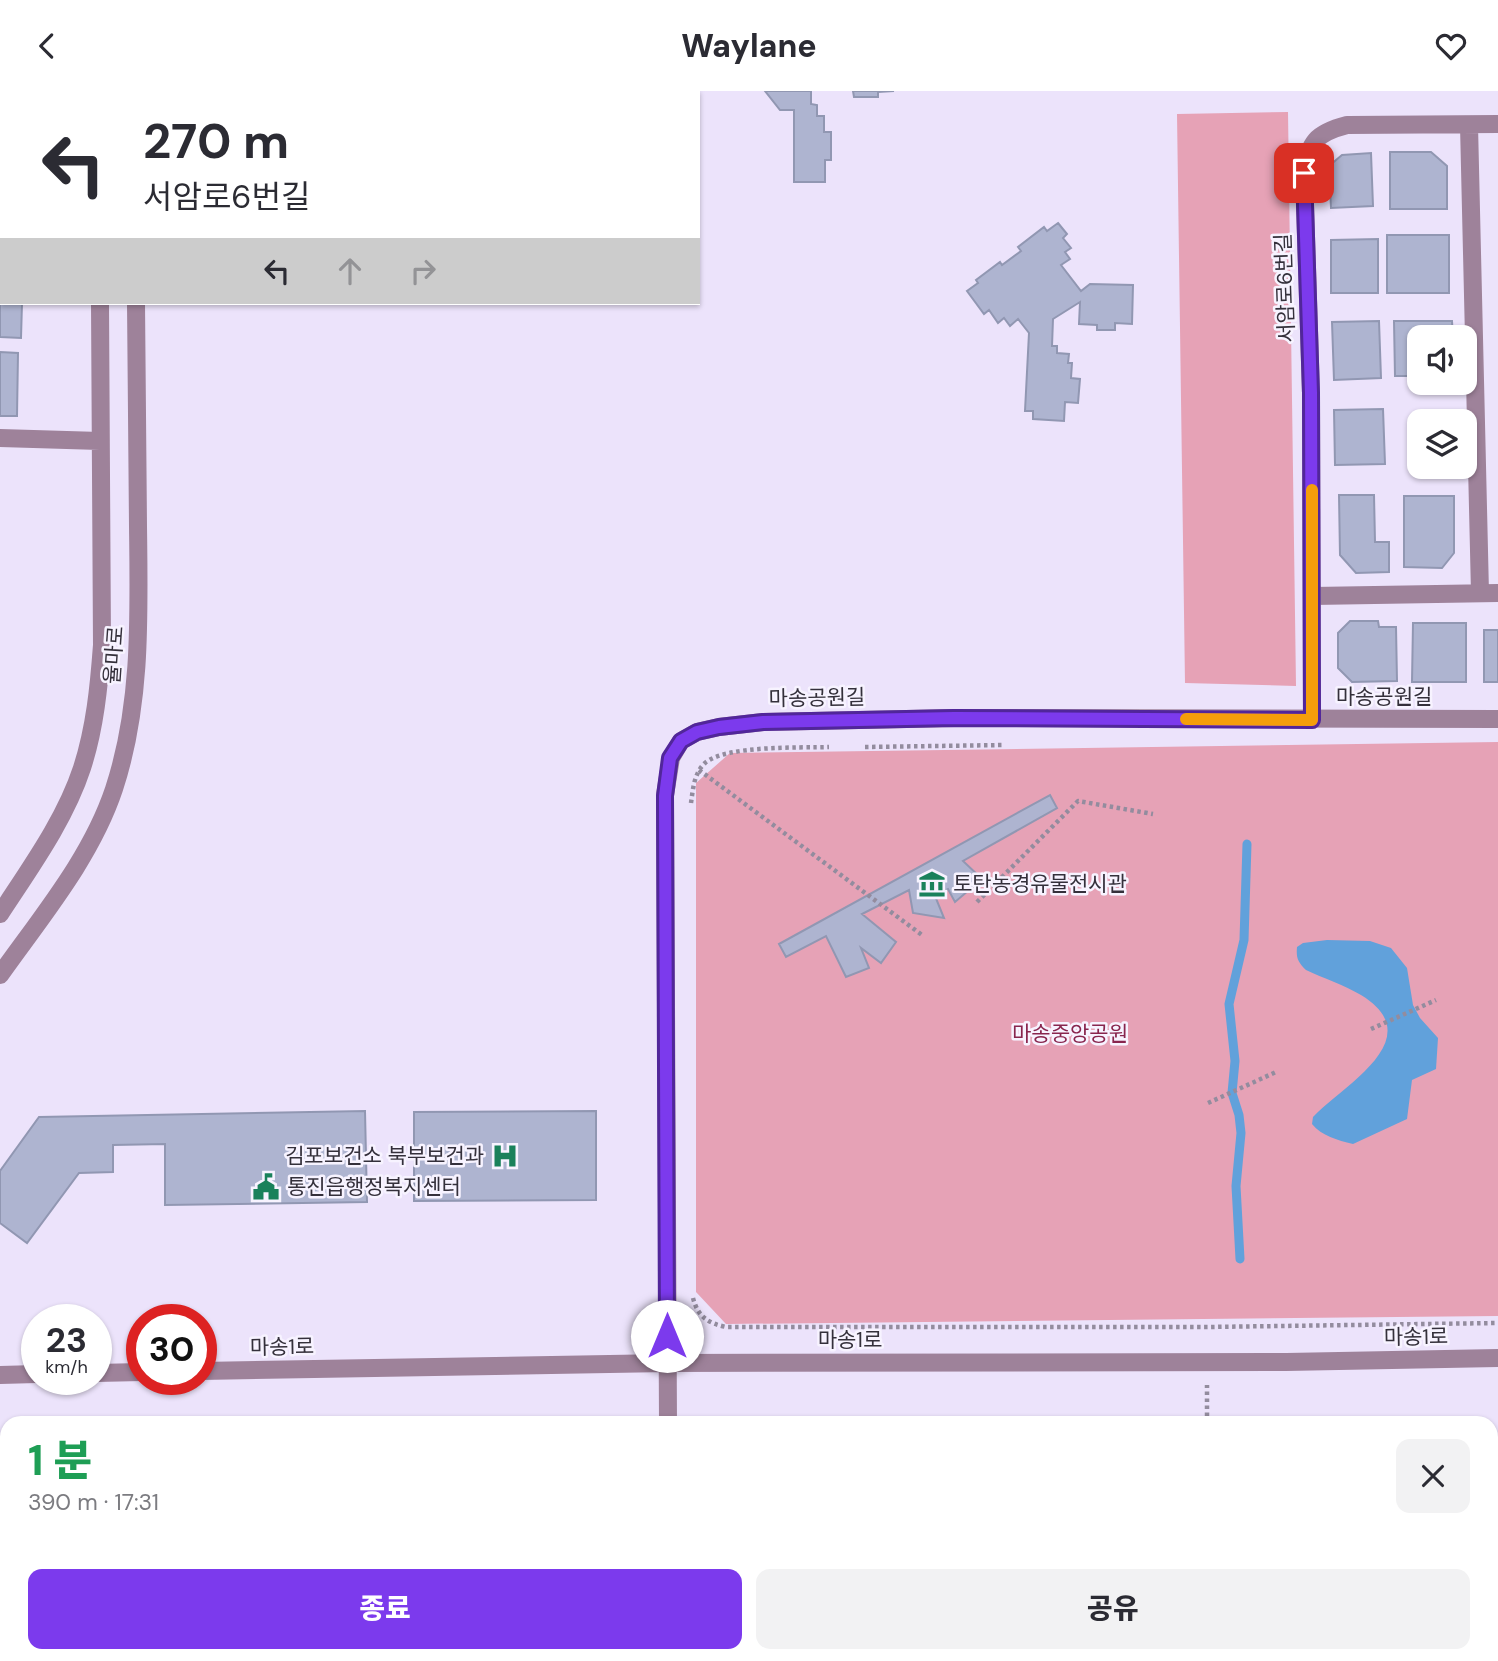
<!DOCTYPE html>
<html lang="ko">
<head>
<meta charset="utf-8">
<style>
  body { margin:0; font-family:"DM Sans","Noto Sans KR",sans-serif; background:#f2f2f3; color:#2b2b33; height:100vh; display:flex; flex-direction:column; font-size:26px; white-space:nowrap }
  * { box-sizing:border-box; margin:0 }
  p { font-size:23px; color:#7c7c81 }
  .icon { flex:none; width:38px; height:38px; fill:none; stroke:currentColor; stroke-width:2; stroke-linecap:round; stroke-linejoin:round }
  .map { position:relative; flex:1; overflow:hidden }
  .details { position:absolute; left:0px; top:1325px; width:1498px; height:247px; display:flex; flex-direction:column; background:#fff; border-radius:21px 21px 0 0; box-shadow:0 2px 5px #0004 }
  .details>* { flex:none }
  .guide { position:absolute; left:0px; top:0px; width:700px; height:214px; box-shadow:0 2px 5px #0004; background:#fff; color:#2b2b33; overflow:hidden }
  .buttons { position:absolute; left:1407px; top:234px; display:grid; gap:14px }
  .buttons a { display:grid; place-items:center; width:70px; height:70px; border-radius:14px; background:#fff; box-shadow:0 2px 5px #0004; font-size:35px }
  .speed { position:absolute; left:21px; top:1213px; display:flex; gap:14px; font-size:35px; font-weight:700; text-align:center }
  .speed>* { display:grid; place-content:center; width:91px; height:91px; border-radius:50%; background:#fff; box-shadow:0 2px 5px #0004; line-height:1 }
  .speed small { font-size:18px; font-weight:400 }
  .speed .limit { border:10px solid #d22; background:#fff; color:#111 }
  .pin { position:absolute; display:grid; place-items:center; width:60px; height:60px; color:#fff; margin:-30px; border-radius:14px; box-shadow:0 4px 10px #0006 }
  .me { position:absolute; width:77px; margin:-38px; rotate:0deg; stroke-linejoin:round; filter:drop-shadow(0 0 5px #0008) }
  .turn { display:flex; align-items:center; gap:24px; height:147px; padding:0 28px; font-size:32px }
  .turn .icon { width:91px; height:91px; stroke-width:2.5 }
  .turn b { display:block; font-size:49px; line-height:60px }
  .lanes { display:flex; align-items:center; height:66px; padding:0 28px; background:#0003; justify-content:center; gap:35px; direction:ltr }
  .lanes .off { opacity:.35 }
  .round { display:grid; place-items:center; flex:none; width:74px; height:74px; border-radius:14px; background:#f2f2f3 }
  .head { display:flex; align-items:center; justify-content:space-between; height:119px; padding:0 28px }
  h1 { font-size:42px; font-weight:800; line-height:52px; color:#1e9e55 }
  .primary-button { display:flex; gap:14px; margin-top:auto; padding:14px 28px }
  .primary-button a { flex:1; height:80px; border-radius:14px; background:#7c3aed; color:#fff; font-size:28px; font-weight:800; line-height:80px; text-align:center }
  .primary-button a+a { background:#f2f2f3; color:#2b2b33 }
  header { display:flex; justify-content:space-between; align-items:center; height:91px; padding:0 28px; background:#fff; font-size:32px; font-weight:800 }
  .map>svg:first-child { display:block }
  .green { fill:#e6a2b6 }
  .water { fill:#61a1db }
  .lines { fill:none; stroke-linecap:round; stroke-linejoin:round }
  .stream { stroke:#61a1db; stroke-width:9 }
  .building { fill:#aeb4d0; stroke:#9197b2; stroke-width:2 }
  .path { stroke:#938c9e; stroke-width:4.5; stroke-dasharray:3.5 3.5; stroke-linecap:butt }
  .minor { stroke:#9e829a; stroke-width:18 }
  .route-casing { stroke:#51269a; stroke-width:18 }
  .route { stroke:#7c3aed; stroke-width:12 }
  .slow { stroke:#f59e0b; stroke-width:12 }
  .labels { text-anchor:middle; dominant-baseline:central; stroke-width:5; stroke-linejoin:round; paint-order:stroke }
  .street-label { font-size:21px; fill:#34303b; stroke:#f7f3ff }
  .poi-label { font-size:21px; fill:#34303b; stroke:#f7f3ff; text-anchor:start }
  .park-label { font-size:21px; fill:#88254e; stroke:#f7f3ff }
</style>
</head>
<body>
<header><svg class="icon" aria-label="back" viewBox="0 0 24 24"><path d="M15 5l-7 7 7 7"/></svg>Waylane<svg class="icon" aria-label="heart" viewBox="0 0 24 24"><path d="M12 20l-8-8c-3-5 5-10 8-4 3-6 11-1 8 4z"/></svg></header>
<div class="map">
<svg width="1498" height="1570" viewBox="0 0 1498 1570">
  <rect width="100%" height="100%" fill="#ece3fb"/>
  <path class="green" d="M1288,21l8,574 -111,-3 -8,-569z
    M1498,651v574l-772,8 -30,-32v-509l34,-30z"/>
  <path class="water" d="M1327,849l43,1 21,7 16,20 6,37 7,13 18,20 -2,31 -24,11 -5,39 -54,25c-16,-4 -31,-8 -41,-20l1,-7c31,-32 118,-79 48,-122 -17,-10 -38,-17 -55,-25 -8,-8 -10,-12 -9,-23l6,-4z"/>
  <g class="lines">
    <path class="stream" d="M1240,1168l-4,-73 5,-53 -2,-18 -7,-22 3,-32 -6,-57 15,-64 3,-96"/>
  </g>
  <path class="building" d="M278,0h87l-3,2z
    M374,0h71l-71,2z
    M525,0h50v2h-49z
    M603,0h53v2h-53z
    M765,0h46v13l6,1v11h7v16h7v28h-6v22h-31v-72h-14z
    M853,0h41l-16,1v5h-24z
    M0,42h2v65h-2z
    M1390,61h41l16,14v43h-57z
    M1371,62l2,53 -42,2 -2,-42 13,-11z
    M0,114h2v69h-2z
    M1058,132l9,11 -4,4 8,10 -6,4 5,7 -9,6 20,26 9,-7 43,1 -1,39 -17,-1v7h-18v-5l-18,-1 1,-22 -27,17 -1,27h5v7l12,1 -1,9h4l-1,15 9,1 -2,24 -13,-1 -1,19 -31,-2v-8h-8l4,-78 -11,-14 -8,7 -6,-8 -6,5 -9,-13 -5,4 -17,-23 11,-8 -2,-3 24,-18 2,3 19,-14 -3,-4 26,-20 3,4z
    M1387,144h62v58h-62z
    M1378,148v54h-47v-53z
    M0,188l2,24h20l-1,35 -21,-1z
    M1379,230l2,57 -47,2 -2,-58z
    M1394,230h58l1,17h-34v38h-24z
    M0,261l18,1 -1,63h-17z
    M1383,318l2,55 -50,1 -1,-55z
    M1339,404h35l1,47h14v30l-33,1 -16,-18z
    M1404,405h50v57l-12,15 -38,-1z
    M1350,530h28l1,6h17l1,54 -45,1 -14,-14v-35z
    M1413,532h53v59h-54z
    M1484,539h14v52h-14z
    M1050,704l7,13 -94,53 19,18 -27,23 -7,-13 -13,7 9,22 -31,-5 -4,-23 -47,24 34,28 -15,21 -20,-15 8,20 -23,9 -20,-41 -40,21 -7,-13z
    M365,1020l2,91 -202,3v-61l-52,1v27l-34,1 -52,70 -27,-20v-52l39,-54z
    M596,1020v89l-182,1v-89z
    M1491,1405h7v113h-7z"/>
  <g class="lines">
    <path class="path" d="M865,656l139,-2
      M699,679l223,165
      M691,712c2,-14 3,-30 14,-40 21,-18 95,-15 124,-16
      M977,811l101,-101 75,13
      M1371,938l65,-29
      M1208,1012l68,-31
      M693,1207c5,19 15,25 33,29h481l291,-4
      M1207,1332v-38
      M1205,1570v-6"/>
    <path class="minor" d="M135,0v2
      M101,2v-2
      M1469,34l11,468
      M0,347l100,3
      M1313,505l185,-3
      M1312,629l-1,-327 -7,-220c5,-31 12,-40 43,-48l151,-1
      M0,823c30,-46 65,-94 82,-146 13,-40 17,-82 20,-123l-2,-342
      M0,884c41,-58 91,-117 114,-186 28,-85 25,-175 24,-263 -1,-74 -1,-149 -2,-223
      M201,1280l466,-8 619,-1 212,-4
      M96,1282l46,-1
      M0,1284l37,-1
      M668,1332l-3,-628 6,-37 10,-17 16,-9 22,-5 44,-5 191,-4 544,1
      M1491,1558h7
      M670,1566l157,-2"/>
  </g>
  <g class="lines">
    <g class="route-casing">
      <path id="route" d="M667,1245l-2,-540 5,-38 11,-17 16,-9 22,-5 44,-5 191,-4 358,2 -1,-327 -7,-220"/>
    </g>
    <use href="#route" class="route"/>
    <path class="slow" d="M1186,628l126,1v-230"/>
  </g>
  <defs>
    <g id="museum-bare" transform="scale(2.1)"><path d="M0-6L6-3V-2H-6V-3ZM-5-1h2V3h-2ZM-1-1h2V3h-2ZM3-1h2V3H3ZM-6 4H6V6H-6Z" fill="#1a815b" stroke="#f7f3ff" stroke-width="2.5" paint-order="stroke"/></g>
    <g id="hospital-bare" transform="scale(2.1)"><path d="M-5-5h3v3.5h4V-5h3V5h-3V1.5h-4V5h-3Z" fill="#1a815b" stroke="#f7f3ff" stroke-width="2.5" paint-order="stroke"/></g>
    <g id="civic-bare" transform="scale(2.1)"><path d="M-.6-6.5H3V-4.5H.6V-3L4-1V1h2V6H-6V1h2V-1L-.6-3ZM-1.2 2.5V6h2.4V2.5Z" fill="#1a815b" stroke="#f7f3ff" stroke-width="2.5" paint-order="stroke"/></g>
  </defs>
  <g fill-rule="evenodd">
    <use href="#museum-bare" x="932" y="793"/>
    <use href="#hospital-bare" x="505" y="1065"/>
    <use href="#civic-bare" x="266" y="1096"/>
  </g>
  <g class="labels">
    <g class="street-label">
      <text transform="translate(1285 197) rotate(-92)">서암로6번길</text>
      <text transform="translate(114 564) rotate(-86)">율마로</text>
      <text x="1384" y="606">마송공원길</text>
      <text transform="translate(817 607) rotate(-1)">마송공원길</text>
      <text transform="translate(1416 1246) rotate(-1)">마송1로</text>
      <text x="850" y="1249">마송1로</text>
      <text transform="translate(282 1256) rotate(-1)">마송1로</text>
    </g>
    <g class="poi-label">
      <text x="953" y="793">토탄농경유물전시관</text>
      <text x="484" y="1065" text-anchor="end">김포보건소 북부보건과</text>
      <text x="287" y="1096">통진읍행정복지센터</text>
    </g>
    <g class="park-label">
      <text x="1070" y="943">마송중앙공원</text>
    </g>
  </g>
</svg>
<div class="buttons">
<a><svg class="icon" aria-label="sound" viewBox="0 0 24 24"><path d="M4 9h4l5-4v14l-5-4H4zM17 9q2 3 0 6"/></svg></a>
<a><svg class="icon" aria-label="layers" viewBox="0 0 24 24"><path d="M12 4l9 5-9 5-9-5zM3 14l9 5 9-5"/></svg></a>
</div>
<div class="speed"><div>23<small>km/h</small></div><div class="limit">30</div></div>
<div class="pin" style="left:1304px;top:82px;background:#d93025"><svg class="icon" aria-label="arrive" viewBox="0 0 24 24"><path d="M6 21V4h12l-3 4 3 4H6"/></svg></div>
<svg class="me" style="left:667px;top:1245px" viewBox="-20 -20 40 40"><circle r="19" fill="#fff"/><path d="M0-13L10 11 0 6-10 11z" fill="#7c3aed"/></svg>
<div class="guide">
<div class="turn"><svg class="icon" aria-label="left" viewBox="0 0 24 24"><path d="M17 20v-9H6M10 6l-5 5 5 5"/></svg><div><b>270 m</b>서암로6번길</div></div>
<div class="lanes"><svg class="icon" aria-label="left" viewBox="0 0 24 24"><path d="M17 20v-9H6M10 6l-5 5 5 5"/></svg><svg class="icon off" aria-label="ahead" viewBox="0 0 24 24"><path d="M12 20V5M6 11l6-6 6 6"/></svg><svg class="icon off" aria-label="right" viewBox="0 0 24 24"><path d="M7 20v-9h11M14 6l5 5-5 5"/></svg></div>
</div>
<section class="details">
<div class="head"><div><h1>1 분</h1><p>390 m · 17:31</p></div><a class="round"><svg class="icon" aria-label="close" viewBox="0 0 24 24"><path d="M6 6l12 12M18 6L6 18"/></svg></a></div>
<div class="primary-button"><a>종료</a><a>공유</a></div>
</section>
</div>
</body>
</html>
